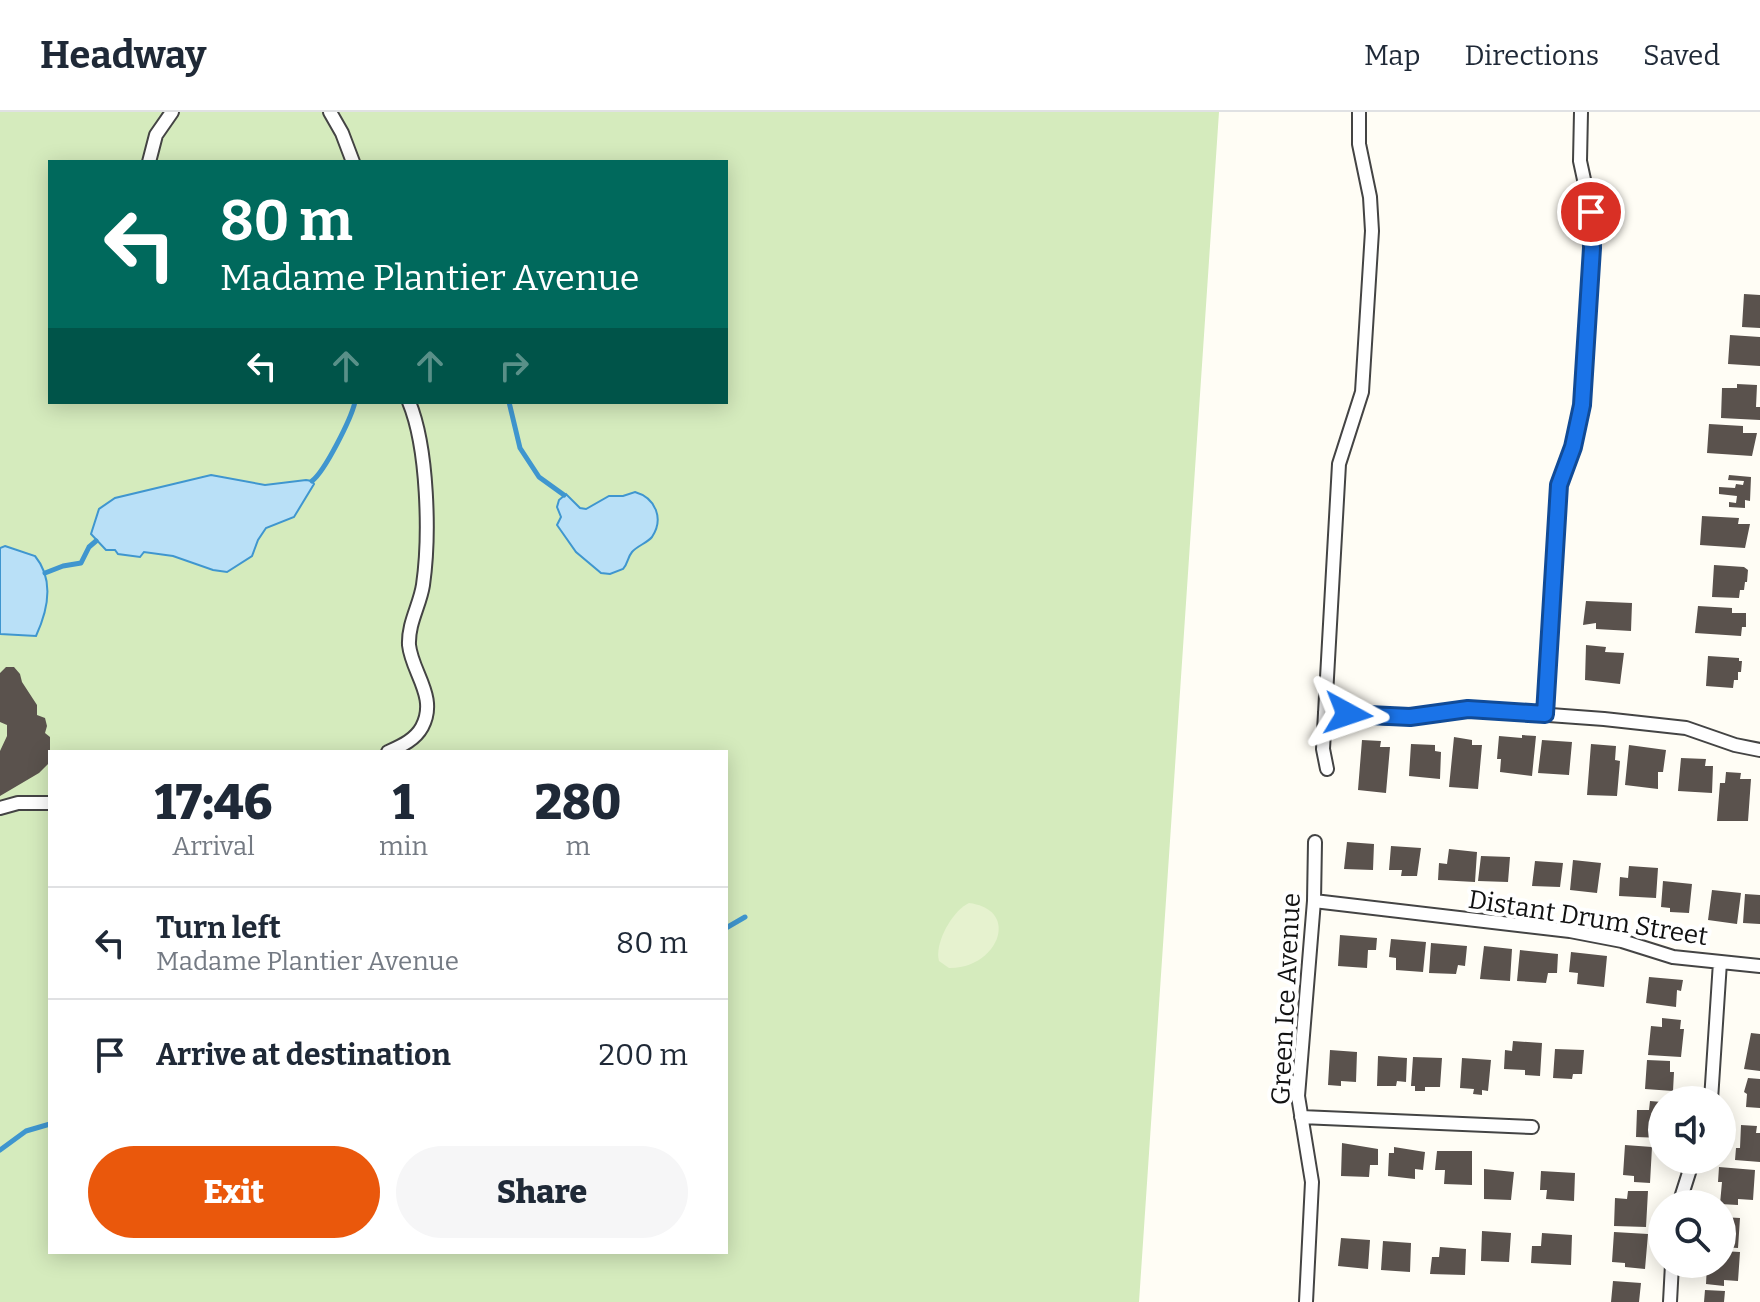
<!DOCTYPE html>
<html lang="en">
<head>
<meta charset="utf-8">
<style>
  body { margin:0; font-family:Bitter,serif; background:#f6f6f7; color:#1f2937; height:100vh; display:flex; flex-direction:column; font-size:30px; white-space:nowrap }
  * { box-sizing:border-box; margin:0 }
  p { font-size:26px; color:#747a83 }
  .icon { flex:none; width:44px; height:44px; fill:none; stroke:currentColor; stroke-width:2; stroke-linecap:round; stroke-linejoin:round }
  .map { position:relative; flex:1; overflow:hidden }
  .panel { position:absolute; left:48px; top:638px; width:680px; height:504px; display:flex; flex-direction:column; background:#fff; border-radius:0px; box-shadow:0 4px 20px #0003 }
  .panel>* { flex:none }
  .guide { position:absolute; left:48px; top:48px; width:680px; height:244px; border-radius:0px; box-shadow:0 4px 20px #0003; background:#00695c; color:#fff; overflow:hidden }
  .tools { position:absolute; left:1648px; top:974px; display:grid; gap:16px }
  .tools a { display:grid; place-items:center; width:88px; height:88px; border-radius:50%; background:#fff; box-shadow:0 4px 20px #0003; font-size:40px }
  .pin { position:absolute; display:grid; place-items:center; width:68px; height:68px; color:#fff; margin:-34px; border:4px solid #fff; border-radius:50%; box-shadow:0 2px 8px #0007 }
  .me { position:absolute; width:88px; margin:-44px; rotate:95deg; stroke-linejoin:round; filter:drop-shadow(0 0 6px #0008) }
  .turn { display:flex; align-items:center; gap:28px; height:168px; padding:0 40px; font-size:36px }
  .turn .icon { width:104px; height:104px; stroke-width:2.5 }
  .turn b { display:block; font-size:56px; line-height:68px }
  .lanes { display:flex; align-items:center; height:76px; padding:0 40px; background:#0003; justify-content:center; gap:40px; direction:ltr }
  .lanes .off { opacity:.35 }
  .eta { display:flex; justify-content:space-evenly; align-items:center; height:136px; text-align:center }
  .eta b { font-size:48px; font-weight:800; line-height:56px }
  .cta { display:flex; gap:16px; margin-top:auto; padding:16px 40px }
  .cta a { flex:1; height:92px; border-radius:48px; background:#ea580c; color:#fff; font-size:32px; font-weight:800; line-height:92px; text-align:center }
  .cta a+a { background:#f6f6f7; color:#1f2937 }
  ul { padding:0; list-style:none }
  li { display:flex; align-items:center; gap:24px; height:112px; padding:0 40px; border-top:2px solid #e0e1e3 }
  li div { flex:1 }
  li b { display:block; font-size:30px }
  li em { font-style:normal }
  header { display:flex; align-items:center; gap:48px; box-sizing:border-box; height:112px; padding:0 40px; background:#fff; border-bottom:2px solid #e0e1e3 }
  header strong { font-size:38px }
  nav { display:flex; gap:44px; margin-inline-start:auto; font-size:28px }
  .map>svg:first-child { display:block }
  .green { fill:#d5ebbd; fill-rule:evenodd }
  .pitch { fill:#e6f2cf }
  .water { fill:#b9e0f7; stroke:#3f96cf; stroke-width:2 }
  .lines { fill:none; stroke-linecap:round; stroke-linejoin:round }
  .stream { stroke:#3f96cf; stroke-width:5 }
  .building { fill:#5a524d }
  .minor-casing { stroke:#444; stroke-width:16 }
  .minor { stroke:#fff; stroke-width:12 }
  .route-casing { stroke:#114b97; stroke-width:20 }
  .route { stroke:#1a73e8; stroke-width:14 }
  .labels { text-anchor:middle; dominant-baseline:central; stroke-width:8; stroke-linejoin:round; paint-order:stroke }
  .street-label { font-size:26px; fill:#111; stroke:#fff }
</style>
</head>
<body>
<header>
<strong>Headway</strong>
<nav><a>Map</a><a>Directions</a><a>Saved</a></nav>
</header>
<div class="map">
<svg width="1760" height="1190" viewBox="0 0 1760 1190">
  <rect width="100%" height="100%" fill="#fffdf5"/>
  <path class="green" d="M0,0h1219l-80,1190h-1139zM50,50h676v240h-676zM50,640h676v500h-676z"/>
  <path class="pitch" d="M969,791c53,7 28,66 -20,65l-10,-7c-5,-18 14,-51 30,-58z"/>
  <path class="water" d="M211,363l54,10 41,-5 6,1 2,3 -20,33 -28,11 -8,12 -6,16 -25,16 -14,-2 -40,-14 -29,-4 -4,5 -22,-3 -3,-4h-9l-15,-16 8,-25 16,-11z
    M635,380c21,6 29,27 17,45 -5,6 -15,9 -20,15 -5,6 -4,12 -9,17l-13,5 -9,-1 -25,-21 -19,-27 4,-8 -4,-10 2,-7 7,-6 14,14 6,1 23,-13h14z
    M5,434l30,10c19,23 13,54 1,80l-36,-2v-86z"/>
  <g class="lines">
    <path class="stream" d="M509,290l11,46 19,29 25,18
      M312,369c13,-10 39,-62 43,-79
      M45,461l18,-7 18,-3 8,-16 7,-6
      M726,816l19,-11
      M0,1038l26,-19 24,-7"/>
  </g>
  <path class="building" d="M1744,182l16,1v33l-18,-1z
    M1730,223l30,2v29l-32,-2z
    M1737,272l20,1 -1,22h4v13l-39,-2 1,-30h15z
    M1709,312l34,2v7h14l-5,23 -45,-3z
    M1729,363l22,2 -1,24 -5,-1v8l-16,-1v-5l7,1 1,-7 -18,-2v-7l16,1 1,-4 7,1 1,-4 -16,-1z
    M1702,404l37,2 -1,6h12l-5,24 -45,-3z
    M1714,453l30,2 4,3 -1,12h-2l-1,8h-4l-1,8 -27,-1z
    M1586,489l46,2 -1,28 -35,-2v-6l-13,2z
    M1698,494l34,2v5h14v14h-4l-1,9 -46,-3z
    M1586,533l20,2 -1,5 19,1 -4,31 -35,-4z
    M1708,544l31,2v3h3l-1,11h-3v8h-4l-1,8 -27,-2z
    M6,555h8l6,7 2,8 15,23v10l8,3 2,8 -2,7 5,4v25l-11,11 -39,23v-45l7,-15v-11l-7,-3v-49z
    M1522,623l14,1 -4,40 -32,-4 1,-13h-4l2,-23 23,2z
    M1454,625l18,3v5h10l-4,44 -29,-2z
    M1362,628l19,1 -1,6h10l-4,46 -28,-3z
    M1542,628l30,2 -3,33 -31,-2z
    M1411,632l24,1v6l6,1 -1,27 -31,-3z
    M1591,632l25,2 -1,14 5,1 -3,35 -30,-1z
    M1629,633l37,5 -3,22h-5v17l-33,-4z
    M1681,646l25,1 -1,7h8l-1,27 -34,-2z
    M1726,660l15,1 -1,6h11l-3,42h-31l3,-38h5z
    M1347,730l27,2 -1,26 -29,-1z
    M1391,734l30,2 -4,28h-16l1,-6h-13z
    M1449,737l28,3 -2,30 -37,-2 1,-17 8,1z
    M1481,744l29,1 -2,25 -30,-1z
    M1573,748l28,3 -4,30 -27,-3z
    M1535,749l28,2 -3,24 -28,-1z
    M1629,754l29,2 -2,30 -37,-2 1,-19 8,1z
    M1663,769l29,3 -3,29 -19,-1v-4l-9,-1z
    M1712,778l29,3 -4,31 -29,-4z
    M1745,782l15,1v29l-17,-1z
    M1340,823l37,3 -1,12h-8l-1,18 -29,-2z
    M1391,827l35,3 -3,30 -27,-2v-12l-7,-1z
    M1431,831l36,3 -2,20 -7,-1 -2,9 -27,-1z
    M1484,834l28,3 -2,32 -30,-2z
    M1520,838l38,4 -1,19h-9l-2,10 -29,-2z
    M1571,840l36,4 -3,31 -27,-3 1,-11 -9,-1z
    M1649,865l34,3 -2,11 -4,-1 -1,17 -30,-4z
    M1662,906l19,2 -1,9h4l-3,28 -33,-2 3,-29 11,1z
    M1751,921l9,1v37l-16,-2z
    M1513,929l29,2 -2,33 -15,-1v-5l-21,-1 1,-19 7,1z
    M1555,937l29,1 -2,24h-9l-1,5 -19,-1z
    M1330,938l27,2 -1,30 -15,-1v5l-13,-1z
    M1378,944l29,2 -1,24 -9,-1 -1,5h-19z
    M1413,945l29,1 -2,29h-15v4h-10v-5h-4z
    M1462,946l29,2 -3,31 -6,-1v5l-9,-1 1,-5 -14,-1z
    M1647,948l23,1v11h4l-1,19 -28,-2z
    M1748,966l12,1v29l-14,-1 1,-13 -3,-2z
    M1650,989l12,1v36l-26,-1 1,-27h12z
    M1741,1013l16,1 -1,7h4v29l-25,-2 1,-12h4z
    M1342,1031l36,6v16h-8l-1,12 -28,-1z
    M1625,1033l27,2 -2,36 -16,-1v-6l-11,-1z
    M1394,1035l31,5 -2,18 -8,-1v10l-27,-3 1,-23h5z
    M1437,1039h35v34l-28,-1 1,-14h-10z
    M1719,1055l36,3 -2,30 -15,-1v6l-18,-1 2,-22h-4z
    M1484,1057l30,3 -3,28 -27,-1z
    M1541,1059l34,2 -1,28 -28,-2 1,-9h-7z
    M1628,1079h20l-2,36 -32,-1 1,-28 12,1z
    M1722,1105l18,1 -2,30 -16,-1z
    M1482,1119l29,2 -2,29 -28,-1z
    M1614,1120l34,2 -3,35 -20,-2v-4l-13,-1z
    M1542,1121l30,2 -1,30 -40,-2 1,-17h9z
    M1341,1126l29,2 -2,29 -30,-3z
    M1383,1129l28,2 -1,29 -29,-2z
    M1440,1135l26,2 -1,26 -35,-1 2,-17h7z
    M1722,1139l18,1 -2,29 -14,-1v6l-18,-2 1,-20h15z
    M1613,1169l28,2 -2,19h-28z
    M1705,1178l20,1 -1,11h-20z"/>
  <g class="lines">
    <g class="minor-casing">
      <path id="minor" d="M330,0l12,21 11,29
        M149,50l7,-27 16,-23
        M1325,600l66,6 77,-9 136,10 82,9 49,17 25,5
        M1545,602l14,-229 14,-38 9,-42 10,-157 -1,-36 -11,-51 1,-49
        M388,640c13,-6 27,-12 34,-25 16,-30 -10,-54 -13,-82 -1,-22 11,-40 14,-60 7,-49 5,-137 -14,-183
        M1327,657l-4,-20 16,-285 23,-72 10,-161 -2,-34 -11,-53v-32
        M0,696l18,-5h32
        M1314,789l256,30 52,10 51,16 87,9
        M1711,988l9,-138
        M1301,1005l231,10
        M1679,1092l14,-44
        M1306,1190l6,-120 -14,-86 16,-195 1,-59
        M1670,1190l2,-38"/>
    </g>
    <use href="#minor" class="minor"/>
  </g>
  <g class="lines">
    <g class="route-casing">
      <path id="route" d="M1348,602l62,3 58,-8 77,5 14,-229 14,-38 9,-42 10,-157 -1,-36"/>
    </g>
    <use href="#route" class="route"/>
  </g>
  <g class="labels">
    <g class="street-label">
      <text transform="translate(1588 806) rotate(9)">Distant Drum Street</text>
      <text transform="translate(1286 887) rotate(-87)">Green Ice Avenue</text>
    </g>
  </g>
</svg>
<div class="tools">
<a><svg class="icon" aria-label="sound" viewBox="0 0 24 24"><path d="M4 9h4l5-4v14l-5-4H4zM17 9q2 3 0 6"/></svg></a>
<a><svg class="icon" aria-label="search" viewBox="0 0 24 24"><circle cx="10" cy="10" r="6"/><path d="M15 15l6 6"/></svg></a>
</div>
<div class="pin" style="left:1591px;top:100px;background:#d93025"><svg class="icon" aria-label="arrive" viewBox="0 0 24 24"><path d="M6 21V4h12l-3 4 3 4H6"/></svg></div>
<svg class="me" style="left:1348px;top:602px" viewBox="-20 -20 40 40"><path d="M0-17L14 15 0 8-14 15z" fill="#1a73e8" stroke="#fff" stroke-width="4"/></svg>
<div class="guide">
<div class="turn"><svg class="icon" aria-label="left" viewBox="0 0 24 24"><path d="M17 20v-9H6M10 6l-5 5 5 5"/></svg><div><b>80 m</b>Madame Plantier Avenue</div></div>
<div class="lanes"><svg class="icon" aria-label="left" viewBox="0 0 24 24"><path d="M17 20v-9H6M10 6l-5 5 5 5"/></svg><svg class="icon off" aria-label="ahead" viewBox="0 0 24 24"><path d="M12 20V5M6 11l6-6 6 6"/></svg><svg class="icon off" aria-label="ahead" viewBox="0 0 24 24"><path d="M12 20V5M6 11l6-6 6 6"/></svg><svg class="icon off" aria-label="right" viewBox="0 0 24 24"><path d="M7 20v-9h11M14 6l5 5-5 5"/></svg></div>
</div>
<section class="panel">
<div class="eta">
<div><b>17:46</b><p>Arrival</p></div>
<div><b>1</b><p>min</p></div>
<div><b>280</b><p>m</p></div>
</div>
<ul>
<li><svg class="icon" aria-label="left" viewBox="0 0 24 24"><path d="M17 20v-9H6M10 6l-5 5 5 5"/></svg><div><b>Turn left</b><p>Madame Plantier Avenue</p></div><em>80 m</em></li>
<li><svg class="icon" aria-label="arrive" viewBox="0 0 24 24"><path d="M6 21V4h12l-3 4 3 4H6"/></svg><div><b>Arrive at destination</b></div><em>200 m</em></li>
</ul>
<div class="cta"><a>Exit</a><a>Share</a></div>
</section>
</div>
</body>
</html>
